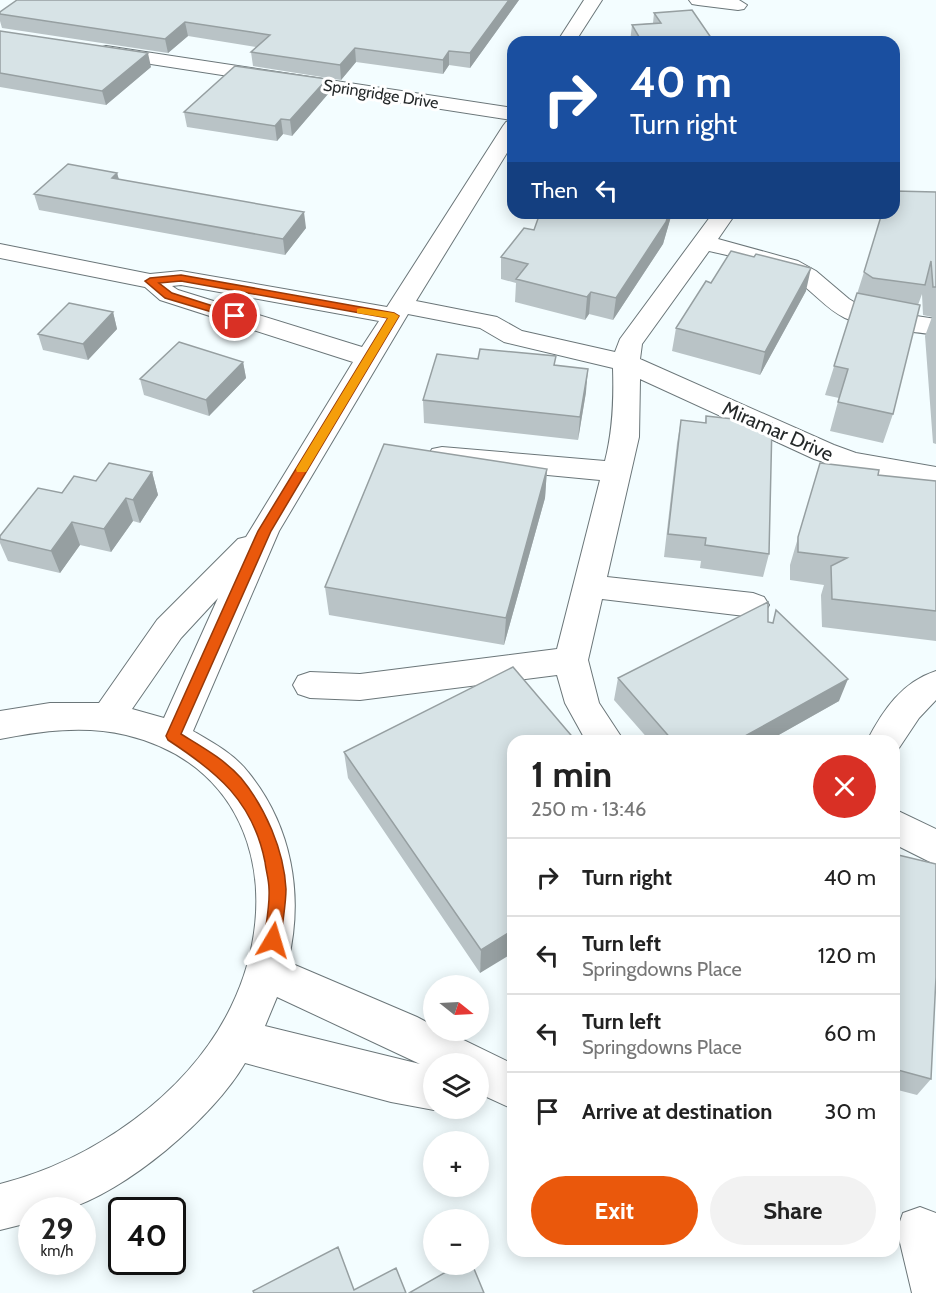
<!DOCTYPE html>
<html lang="en">
<head>
<meta charset="utf-8">
<style>
  body { margin:0; font-family:Cabin,sans-serif; background:#f2f2f2; color:#222; height:100vh; display:flex; flex-direction:column; font-size:22px; white-space:nowrap }
  * { box-sizing:border-box; margin:0 }
  p { font-size:20px; color:#767676 }
  .icon { flex:none; width:33px; height:33px; fill:none; stroke:currentColor; stroke-width:2; stroke-linecap:round; stroke-linejoin:round }
  .map { position:relative; flex:1; overflow:hidden }
  .details { position:absolute; left:507px; top:735px; width:393px; height:522px; display:flex; flex-direction:column; background:#fff; border-radius:18px; box-shadow:0 3px 15px #0003 }
  .details>* { flex:none }
  .banner { position:absolute; left:507px; top:36px; width:393px; height:183px; border-radius:18px; box-shadow:0 3px 15px #0003; background:#1a4fa0; color:#fff; overflow:hidden }
  .needle { width:39px; rotate:108deg }
  .buttons { position:absolute; left:423px; top:975px; display:grid; gap:12px }
  .buttons a { display:grid; place-items:center; width:66px; height:66px; border-radius:50%; background:#fff; box-shadow:0 3px 15px #0003; font-size:30px }
  .speed { position:absolute; left:18px; top:1197px; display:flex; gap:12px; font-size:30px; font-weight:700; text-align:center }
  .speed>* { display:grid; place-content:center; width:78px; height:78px; border-radius:50%; background:#fff; box-shadow:0 3px 15px #0003; line-height:1 }
  .speed small { font-size:15px; font-weight:400 }
  .speed .limit { border:3px solid #111; border-radius:9px; background:#fff; color:#111 }
  .pin { position:absolute; display:grid; place-items:center; width:51px; height:51px; color:#fff; margin:-26px; border:3px solid #fff; border-radius:50%; box-shadow:0 2px 6px #0007 }
  .me { position:absolute; width:66px; margin:-33px; rotate:7deg; stroke-linejoin:round; filter:drop-shadow(0 0 4px #0008) }
  .turn { display:flex; align-items:center; gap:21px; height:126px; padding:0 24px; font-size:27px }
  .turn .icon { width:78px; height:78px; stroke-width:2.5 }
  .turn b { display:block; font-size:42px; line-height:51px }
  .then { display:flex; align-items:center; height:57px; padding:0 24px; background:#0003; gap:12px; font-size:22px }
  .round { display:grid; place-items:center; flex:none; width:63px; height:63px; border-radius:32px; background:#f2f2f2 }
  .overview { display:flex; align-items:center; justify-content:space-between; height:102px; padding:0 24px }
  h1 { font-size:36px; font-weight:800; line-height:45px }
  .button { display:flex; gap:12px; margin-top:auto; padding:12px 24px }
  .button a { flex:1; height:69px; border-radius:36px; background:#ea580c; color:#fff; font-size:24px; font-weight:800; line-height:69px; text-align:center }
  .button a+a { background:#f2f2f2; color:#222 }
  ul { padding:0; list-style:none }
  li { display:flex; align-items:center; gap:18px; height:78px; padding:0 24px; border-top:2px solid #e0e0e0 }
  li div { flex:1 }
  li b { display:block; font-size:22px }
  li em { font-style:normal }
  .map>svg:first-child { display:block }
  .lines { fill:none; stroke-linecap:round; stroke-linejoin:round }
  .minor-casing { stroke:#6b7679; stroke-width:2 }
  .minor { fill:#fff; fill-rule:evenodd }
  .wall { fill:#b9c3c6 }
  .shaded-wall { fill:#969fa1 }
  .building { fill:#d7e3e6; stroke:#969fa1; stroke-width:1.5 }
  .route { fill:#ea580c; stroke:#983908; stroke-width:1.5 }
  .slow { fill:#f59e0b }
  .labels { text-anchor:middle; dominant-baseline:central; stroke-width:6; stroke-linejoin:round; paint-order:stroke }
  .far-street-label { font-size:16px; fill:#25292a; stroke:#fff }
  .street-label { font-size:20px; fill:#25292a; stroke:#fff }
</style>
</head>
<body>
<div class="map">
<svg width="936" height="1293" viewBox="0 0 936 1293">
  <rect width="100%" height="100%" fill="#f3fdff"/>
  <g class="lines">
    <g class="minor-casing">
      <path id="minor" d="M584,0h18l-27,42h-18z
        M689,0h50l8,5 -3,4 -6,1 -40,-5 -6,-1z
        M106,46l407,62v35l-97,158 81,16 25,14 93,21 5,-13 93,-126h23l-18,26 80,22 18,10 33,28 15,9 72,11v16c-30,-5 -63,-5 -91,-17 -19,-9 -31,-26 -48,-37 -26,-18 -58,-23 -88,-30l-67,93 -2,15 194,86 22,8 80,14v20l-84,-16 -38,-12 -174,-80 -1,58 -32,140 146,16 11,4 5,8 -5,8 -11,4 -151,-18 -14,61 11,43 25,38h-38l-21,-38 -8,-28 -197,25 -50,-2 -12,-4 -5,-9 5,-9 12,-4 50,2 197,-25 43,-169 -158,-15 -10,-2 -4,-7 4,-7 10,-2 163,14c8,-31 9,-61 8,-93l-109,-26 -24,-14 -72,-14 -129,217 -86,200c19,11 41,23 55,41 44,54 56,123 40,190l129,55 17,9v4h9l70,34v45l-35,-16v-29h-44v44h3l-3,2 -43,-8 -146,-39c-31,54 -120,130 -181,147 -10,2 -22,0 -32,0v12l-32,8v-46c92,-23 188,-89 231,-177 53,-109 25,-241 -105,-272 -42,-10 -85,-4 -126,4v-28l50,-8h49l58,-83 81,-81 8,-2 107,-175 -193,-62 -15,-13 -145,-29v-14l150,30 31,-3 206,36 116,-181 3,-4 6,-2 -413,-64 -2,-4 2,-4zM181,285l198,36 -17,26 -184,-57 -6,-4zM218,598l-54,120 -32,-9 49,-71zM277,997l143,67 -155,-38z
        M936,671v29l-17,18 -22,33 -3,1v-11h-27c16,-31 35,-59 69,-70z
        M894,809l42,20v36l-42,-21z
        M920,1207l16,6v80h-24l-15,-63 6,-17z"/>
    </g>
    <use href="#minor" class="minor"/>
  </g>
  <path class="wall" d="M519,0l-49,68 -21,-3 -6,9 -87,-12 -15,18 -88,-14 -2,-14 5,-5 -68,-11 -20,17 -166,-25 -2,-7v-9z
    M654,13l60,29h-84l2,-17 21,-2z
    M0,31l151,36 -45,38 -106,-18z
    M327,79l1,15 -36,42 -9,-2 -6,7 -90,-14 -3,-15z
    M117,173l2,6 187,49 -21,27 -246,-45 -5,-16z
    M936,192v252l-3,-1 -8,-107 7,-19 -9,-2 -1,-21 -4,11 -25,109 -10,29 -53,-12 9,-33 -14,-3 39,-123z
    M540,213h132l-9,31 -50,76 -24,-6 -4,6 -70,-18 1,-19 -15,-4v-22l33,-27z
    M711,283l95,8 -46,84 -88,-24 4,-23z
    M113,312l4,17 -29,31 -45,-10 -5,-16z
    M478,359l77,6 31,27 -8,48 -154,-17 -1,-23z
    M243,362l3,16 -37,38 -65,-21 -4,-16z
    M706,416l63,138 -6,23 -63,-9 1,-7 -37,-4 13,-114 4,-23 24,3z
    M820,463l58,12 58,6v160l-114,-14 -1,-32 3,-10 -34,-5v-15z
    M547,469l-2,29 -41,147 -175,-30 -4,-28z
    M152,472l6,23 -18,28 -7,-2 -22,31 -31,-7 -20,28 -52,-12 -8,-18v-7l62,-43 34,-12z
    M768,622l71,79 -71,40h-118l-36,-41 4,-22z
    M513,667l-33,306 -132,-195 -4,-26z
    M894,854l37,225 -14,16 -23,-6z"/>
  <path class="shaded-wall" d="M509,0h10l-49,68v-15z
    M185,22l3,14 -20,17 -3,-14z
    M355,48l1,14 -15,18 -1,-15z
    M449,51v14l-6,9v-14z
    M148,53l3,14 -45,38 -4,-14z
    M327,79l1,15 -36,42 -2,-16z
    M281,119l2,15 -6,7 -2,-15z
    M117,173l4,15 -9,-10z
    M304,212l2,16 -21,27 -2,-16z
    M669,213h3l-9,31 -50,76 3,-22z
    M811,268l-5,23 -46,84 5,-23z
    M591,292l-2,22 -4,6 2,-23z
    M113,312l4,17 -29,31 -5,-16z
    M243,362l3,16 -37,38 -3,-16z
    M588,369l-2,23 -8,48 2,-23z
    M547,469l-2,29 -41,147 2,-27z
    M152,472l6,23 -18,28 -7,-23z
    M126,498l7,23 -22,31 -7,-23z
    M72,522l8,23 -20,28 -9,-22z
    M848,679l-9,22 -71,40h-32z
    M513,930v23l-33,20 1,-23z"/>
  <path class="building" d="M17,0h492l-39,53 -21,-2 -6,9 -88,-12 -15,17 -89,-13 19,-17 -85,-13 -20,17 -165,-25v-2z
    M692,10l22,32h-72l-10,-17 29,-2 -7,-10z
    M0,31l148,22 -46,38 -102,-18z
    M235,66l92,13 -37,41 -9,-1 -6,7 -91,-14z
    M68,164l49,9 -5,5 192,34 -21,27 -249,-45z
    M894,191l42,1v95h-3l-2,-26 -6,24 -52,-7 -9,-6 18,-59h12z
    M540,213h129l-3,9 -50,76 -25,-6 -4,5 -71,-18 12,-15 -27,-7 23,-29 10,2z
    M731,251l23,6 2,-3 55,14 -46,84 -89,-24 30,-47 5,2z
    M857,293l63,12 -27,109 -55,-12 10,-33 -14,-3z
    M69,303l44,9 -30,32 -45,-10z
    M179,342l64,20 -37,38 -66,-21z
    M480,349l76,7 -2,9 34,4 -8,48 -157,-17 14,-46 41,5z
    M706,416l66,7 -3,131 -64,-9 1,-7 -38,-4 13,-114 25,3z
    M384,444l163,25 -41,149 -181,-31z
    M109,463l43,9 -19,28 -7,-2 -22,31 -32,-7 -21,29 -51,-12v-3l38,-48 24,5 12,-17 22,5z
    M820,463l59,7 -1,5 58,6v130l-104,-12 -1,-33 16,-8 -49,-6v-15z
    M768,602v20l5,1 3,-13 72,69 -112,62h-63l-55,-63z
    M513,667l63,74h-63v189l-32,20 -137,-198z
    M894,854l42,10v113l-5,102 -37,-10z
    M338,1247l16,43 42,-22 10,25h-152l-1,-2z
    M460,1264h12l12,29h-75z"/>
  <path class="route" d="M181,275l213,38 5,3 -128,215 -90,203c21,13 43,25 60,44 24,29 43,72 45,111 0,16 -4,34 -5,51l-3,5 -5,2 -6,-2 -3,-5c2,-17 6,-34 5,-51 0,-9 -3,-18 -4,-27 -12,-61 -48,-90 -97,-122l-2,-4 92,-205 130,-213 -207,-37 -22,2 13,10 66,21 2,2 -5,3 -70,-21 -20,-17 5,-3z"/>
  <path class="slow" d="M361,308l33,5 5,3 -93,156h-9l-1,-3 92,-151 -31,-5v-4z"/>
  <g class="labels">
    <g class="far-street-label">
      <text transform="translate(381 94) rotate(9)">Springridge Drive</text>
    </g>
    <g class="street-label">
      <text transform="translate(778 431) rotate(24)">Miramar Drive</text>
    </g>
  </g>
</svg>
<div class="buttons">
<a><svg class="needle" viewBox="-14 -14 28 28"><path d="M0-13l5 13h-10z" fill="#e53935"/><path d="M0 13l5-13h-10z" fill="#767676"/></svg></a>
<a><svg class="icon" aria-label="layers" viewBox="0 0 24 24"><path d="M12 4l9 5-9 5-9-5zM3 14l9 5 9-5"/></svg></a>
<a>+</a>
<a>−</a>
</div>
<div class="speed"><div>29<small>km/h</small></div><div class="limit">40</div></div>
<div class="pin" style="left:235px;top:316px;background:#d93025"><svg class="icon" aria-label="arrive" viewBox="0 0 24 24"><path d="M6 21V4h12l-3 4 3 4H6"/></svg></div>
<svg class="me" style="left:273px;top:940px" viewBox="-20 -20 40 40"><path d="M0-17L14 15 0 8-14 15z" fill="#ea580c" stroke="#fff" stroke-width="4"/></svg>
<div class="banner">
<div class="turn"><svg class="icon" aria-label="right" viewBox="0 0 24 24"><path d="M7 20v-9h11M14 6l5 5-5 5"/></svg><div><b>40 m</b>Turn right</div></div>
<div class="then">Then<svg class="icon" aria-label="left" viewBox="0 0 24 24"><path d="M17 20v-9H6M10 6l-5 5 5 5"/></svg></div>
</div>
<section class="details">
<div class="overview"><div><h1>1 min</h1><p>250 m · 13:46</p></div><a class="round" style="background:#d93025;color:#fff"><svg class="icon" aria-label="close" viewBox="0 0 24 24"><path d="M6 6l12 12M18 6L6 18"/></svg></a></div>
<ul>
<li><svg class="icon" aria-label="right" viewBox="0 0 24 24"><path d="M7 20v-9h11M14 6l5 5-5 5"/></svg><div><b>Turn right</b></div><em>40 m</em></li>
<li><svg class="icon" aria-label="left" viewBox="0 0 24 24"><path d="M17 20v-9H6M10 6l-5 5 5 5"/></svg><div><b>Turn left</b><p>Springdowns Place</p></div><em>120 m</em></li>
<li><svg class="icon" aria-label="left" viewBox="0 0 24 24"><path d="M17 20v-9H6M10 6l-5 5 5 5"/></svg><div><b>Turn left</b><p>Springdowns Place</p></div><em>60 m</em></li>
<li><svg class="icon" aria-label="arrive" viewBox="0 0 24 24"><path d="M6 21V4h12l-3 4 3 4H6"/></svg><div><b>Arrive at destination</b></div><em>30 m</em></li>
</ul>
<div class="button"><a>Exit</a><a>Share</a></div>
</section>
</div>
</body>
</html>
